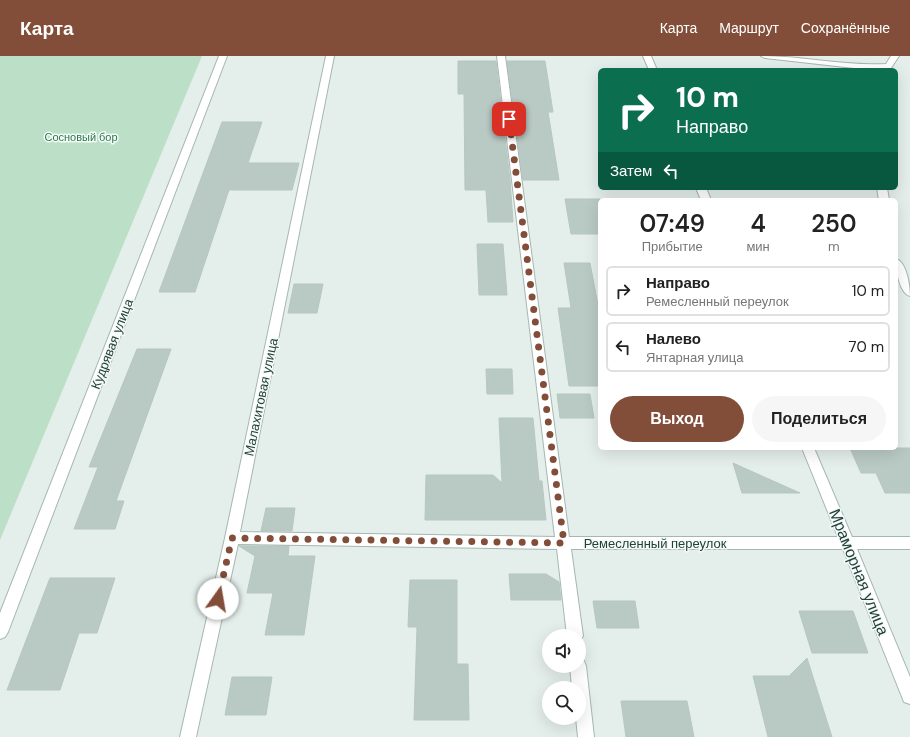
<!DOCTYPE html>
<html lang="ru">
<head>
<meta charset="utf-8">
<style>
  body { margin:0; font-family:"DM Sans",sans-serif; background:#f6f6f6; color:#222; height:100vh; display:flex; flex-direction:column; font-size:15px; white-space:nowrap }
  * { box-sizing:border-box; margin:0 }
  p { font-size:13px; color:#767676 }
  .icon { flex:none; width:22px; height:22px; fill:none; stroke:currentColor; stroke-width:2; stroke-linecap:round; stroke-linejoin:round }
  .map { position:relative; flex:1; overflow:hidden }
  .details { position:absolute; left:598px; top:142px; width:300px; height:252px; display:flex; flex-direction:column; background:#fff; border-radius:6px; box-shadow:0 4px 16px #0002 }
  .details>* { flex:none }
  .banner { position:absolute; left:598px; top:12px; width:300px; height:122px; border-radius:6px; box-shadow:0 4px 16px #0002; background:#0b6e4f; color:#fff; overflow:hidden }
  .fabs { position:absolute; left:542px; top:573px; display:grid; gap:8px }
  .fabs a { display:grid; place-items:center; width:44px; height:44px; border-radius:50%; background:#fff; box-shadow:0 4px 16px #0002; font-size:20px }
  .pin { position:absolute; display:grid; place-items:center; width:34px; height:34px; color:#fff; margin:-17px; border-radius:8px; box-shadow:0 2px 6px #0006 }
  .me { position:absolute; width:44px; margin:-22px; rotate:13deg; stroke-linejoin:round; filter:drop-shadow(0 0 3px #0008) }
  .turn { display:flex; align-items:center; gap:14px; height:84px; padding:0 12px; font-size:18px }
  .turn .icon { width:52px; height:52px; stroke-width:2.5 }
  .turn b { display:block; font-size:28px; line-height:34px }
  .then { display:flex; align-items:center; height:38px; padding:0 12px; background:#0003; gap:8px; font-size:15px }
  .eta { display:flex; justify-content:space-evenly; align-items:center; height:68px; text-align:center }
  .eta b { font-size:24px; font-weight:600; line-height:28px }
  .action { display:flex; gap:8px; margin-top:auto; padding:8px 12px }
  .action a { flex:1; height:46px; border-radius:24px; background:#824e3a; color:#fff; font-size:16px; font-weight:600; line-height:46px; text-align:center }
  .action a+a { background:#f6f6f6; color:#222 }
  ul { padding:0; list-style:none }
  li { display:flex; align-items:center; gap:12px; height:50px; margin:0 8px 6px; padding:0 4px; border:2px solid #e0e0e0; border-radius:6px }
  li div { flex:1 }
  li b { display:block; font-size:15px }
  li em { font-style:normal }
  header { display:flex; align-items:center; gap:24px; box-sizing:border-box; height:56px; padding:0 20px; background:#824e3a; color:#fff }
  header strong { font-size:19px }
  nav { display:flex; gap:22px; margin-inline-start:auto; font-size:14px }
  .map>svg:first-child { display:block }
  .green { fill:#bce0c7 }
  .building { fill:#b9c9c3; stroke:#b6c8c1 }
  .lines { fill:none; stroke-linecap:round; stroke-linejoin:round }
  .street-casing { stroke:#a6b7b2; stroke-width:2 }
  .street { fill:#fff; fill-rule:evenodd }
  .route { stroke:#824e3a; stroke-width:7; stroke-dasharray:0 12.6 }
  .labels { text-anchor:middle; dominant-baseline:central; stroke-width:3; stroke-linejoin:round; paint-order:stroke }
  .far-park-label { font-size:11px; fill:#2a7a4b; stroke:#f5faf8 }
  .street-label { font-size:13px; fill:#22413a; stroke:#f5faf8 }
  .near-street-label { font-size:16px; fill:#22413a; stroke:#f5faf8 }
</style>
</head>
<body>
<header>
<strong>Карта</strong>
<nav><a>Карта</a><a>Маршрут</a><a>Сохранённые</a></nav>
</header>
<div class="map">
<svg width="910" height="681" viewBox="0 0 910 681">
  <rect width="100%" height="100%" fill="#e4eeea"/>
  <path class="green" d="M0,0h202l-202,484z"/>
  <path class="building" d="M458,5h38l14,119 3,42h-25l-2,-32h-21l-1,-96h-6z
    M507,5h38l8,51h-5l11,68h-36z
    M222,66h40l-14,41h51l-7,27h-63l-34,102h-36z
    M565,143h35v35h-29z
    M477,188h26l4,51h-28z
    M564,207h26l10,52v71h-31l-11,-78h13z
    M294,228h29l-6,29h-29z
    M137,293h34l-55,152h8l-9,28h-41l24,-62h-9z
    M486,313h26l1,25h-26z
    M557,338h33l4,24h-34z
    M499,362h34l6,63h3l4,39h-121l1,-45h67l9,8z
    M850,392h60v45h-25l-9,-20h-15z
    M733,407l67,30h-58z
    M266,452h29l-3,23h-31z
    M239,490h50l-1,10h27l-11,79h-39l8,-42h-26l8,-37z
    M509,518h37l13,8 2,18h-50z
    M50,522h65l-18,55h-18l-19,57h-53z
    M410,524h47v84h11l1,56h-55l3,-93h-9z
    M593,545h42l4,27h-42z
    M799,555h54l15,42h-56z
    M807,602l25,79h-64l-15,-61h36z
    M232,621h40l-6,38h-41z
    M621,645h66l7,36h-68z"/>
  <g class="lines">
    <g class="street-casing">
      <path id="street" d="M219,0h8l-219,576 -3,5 -5,2v-26z
        M326,0h8l-94,476 315,5 -58,-481h8l64,481h269l-36,-89h12l38,89h58v12h-53l53,128v27l-6,-2 -61,-153h-272l12,87 -4,6v-6h-12l-10,-87 -319,-5 -42,193h-16l45,-199z
        M643,0h8l6,14h-8z
        M761,0c42,0 83,10 125,8l5,-8h8l-8,12 -28,1 -98,-11z
        M696,132h10l5,12h-10z
        M877,132h10l2,12h-10z
        M896,203c11,3 14,28 14,37 -11,-3 -14,-27 -14,-37z
        M579,603l5,2 2,5 8,71h-16l-2,-19h3v-30h-7l-2,-22h9z"/>
    </g>
    <use href="#street" class="street"/>
  </g>
  <g class="lines">
    <path class="route" d="M218,543l14,-61 332,5 -55,-424"/>
  </g>
  <g class="labels">
    <g class="far-park-label">
      <text x="81" y="81">Сосновый бор</text>
    </g>
    <g class="street-label">
      <text transform="translate(112 288) rotate(-69)">Кудрявая улица</text>
      <text transform="translate(261 341) rotate(-78)">Малахитовая улица</text>
      <text x="655" y="487">Ремесленный переулок</text>
    </g>
    <g class="near-street-label">
      <text transform="translate(859 516) rotate(68)">Мраморная улица</text>
    </g>
  </g>
</svg>
<div class="fabs">
<a><svg class="icon" aria-label="sound" viewBox="0 0 24 24"><path d="M4 9h4l5-4v14l-5-4H4zM17 9q2 3 0 6"/></svg></a>
<a><svg class="icon" aria-label="search" viewBox="0 0 24 24"><circle cx="10" cy="10" r="6"/><path d="M15 15l6 6"/></svg></a>
</div>
<div class="pin" style="left:509px;top:63px;background:#d93025"><svg class="icon" aria-label="arrive" viewBox="0 0 24 24"><path d="M6 21V4h12l-3 4 3 4H6"/></svg></div>
<svg class="me" style="left:218px;top:543px" viewBox="-20 -20 40 40"><circle r="19" fill="#fff"/><path d="M0-13L10 11 0 6-10 11z" fill="#824e3a"/></svg>
<div class="banner">
<div class="turn"><svg class="icon" aria-label="right" viewBox="0 0 24 24"><path d="M7 20v-9h11M14 6l5 5-5 5"/></svg><div><b>10 m</b>Направо</div></div>
<div class="then">Затем<svg class="icon" aria-label="left" viewBox="0 0 24 24"><path d="M17 20v-9H6M10 6l-5 5 5 5"/></svg></div>
</div>
<section class="details">
<div class="eta">
<div><b>07:49</b><p>Прибытие</p></div>
<div><b>4</b><p>мин</p></div>
<div><b>250</b><p>m</p></div>
</div>
<ul>
<li><svg class="icon" aria-label="right" viewBox="0 0 24 24"><path d="M7 20v-9h11M14 6l5 5-5 5"/></svg><div><b>Направо</b><p>Ремесленный переулок</p></div><em>10 m</em></li>
<li><svg class="icon" aria-label="left" viewBox="0 0 24 24"><path d="M17 20v-9H6M10 6l-5 5 5 5"/></svg><div><b>Налево</b><p>Янтарная улица</p></div><em>70 m</em></li>
</ul>
<div class="action"><a>Выход</a><a>Поделиться</a></div>
</section>
</div>
</body>
</html>
